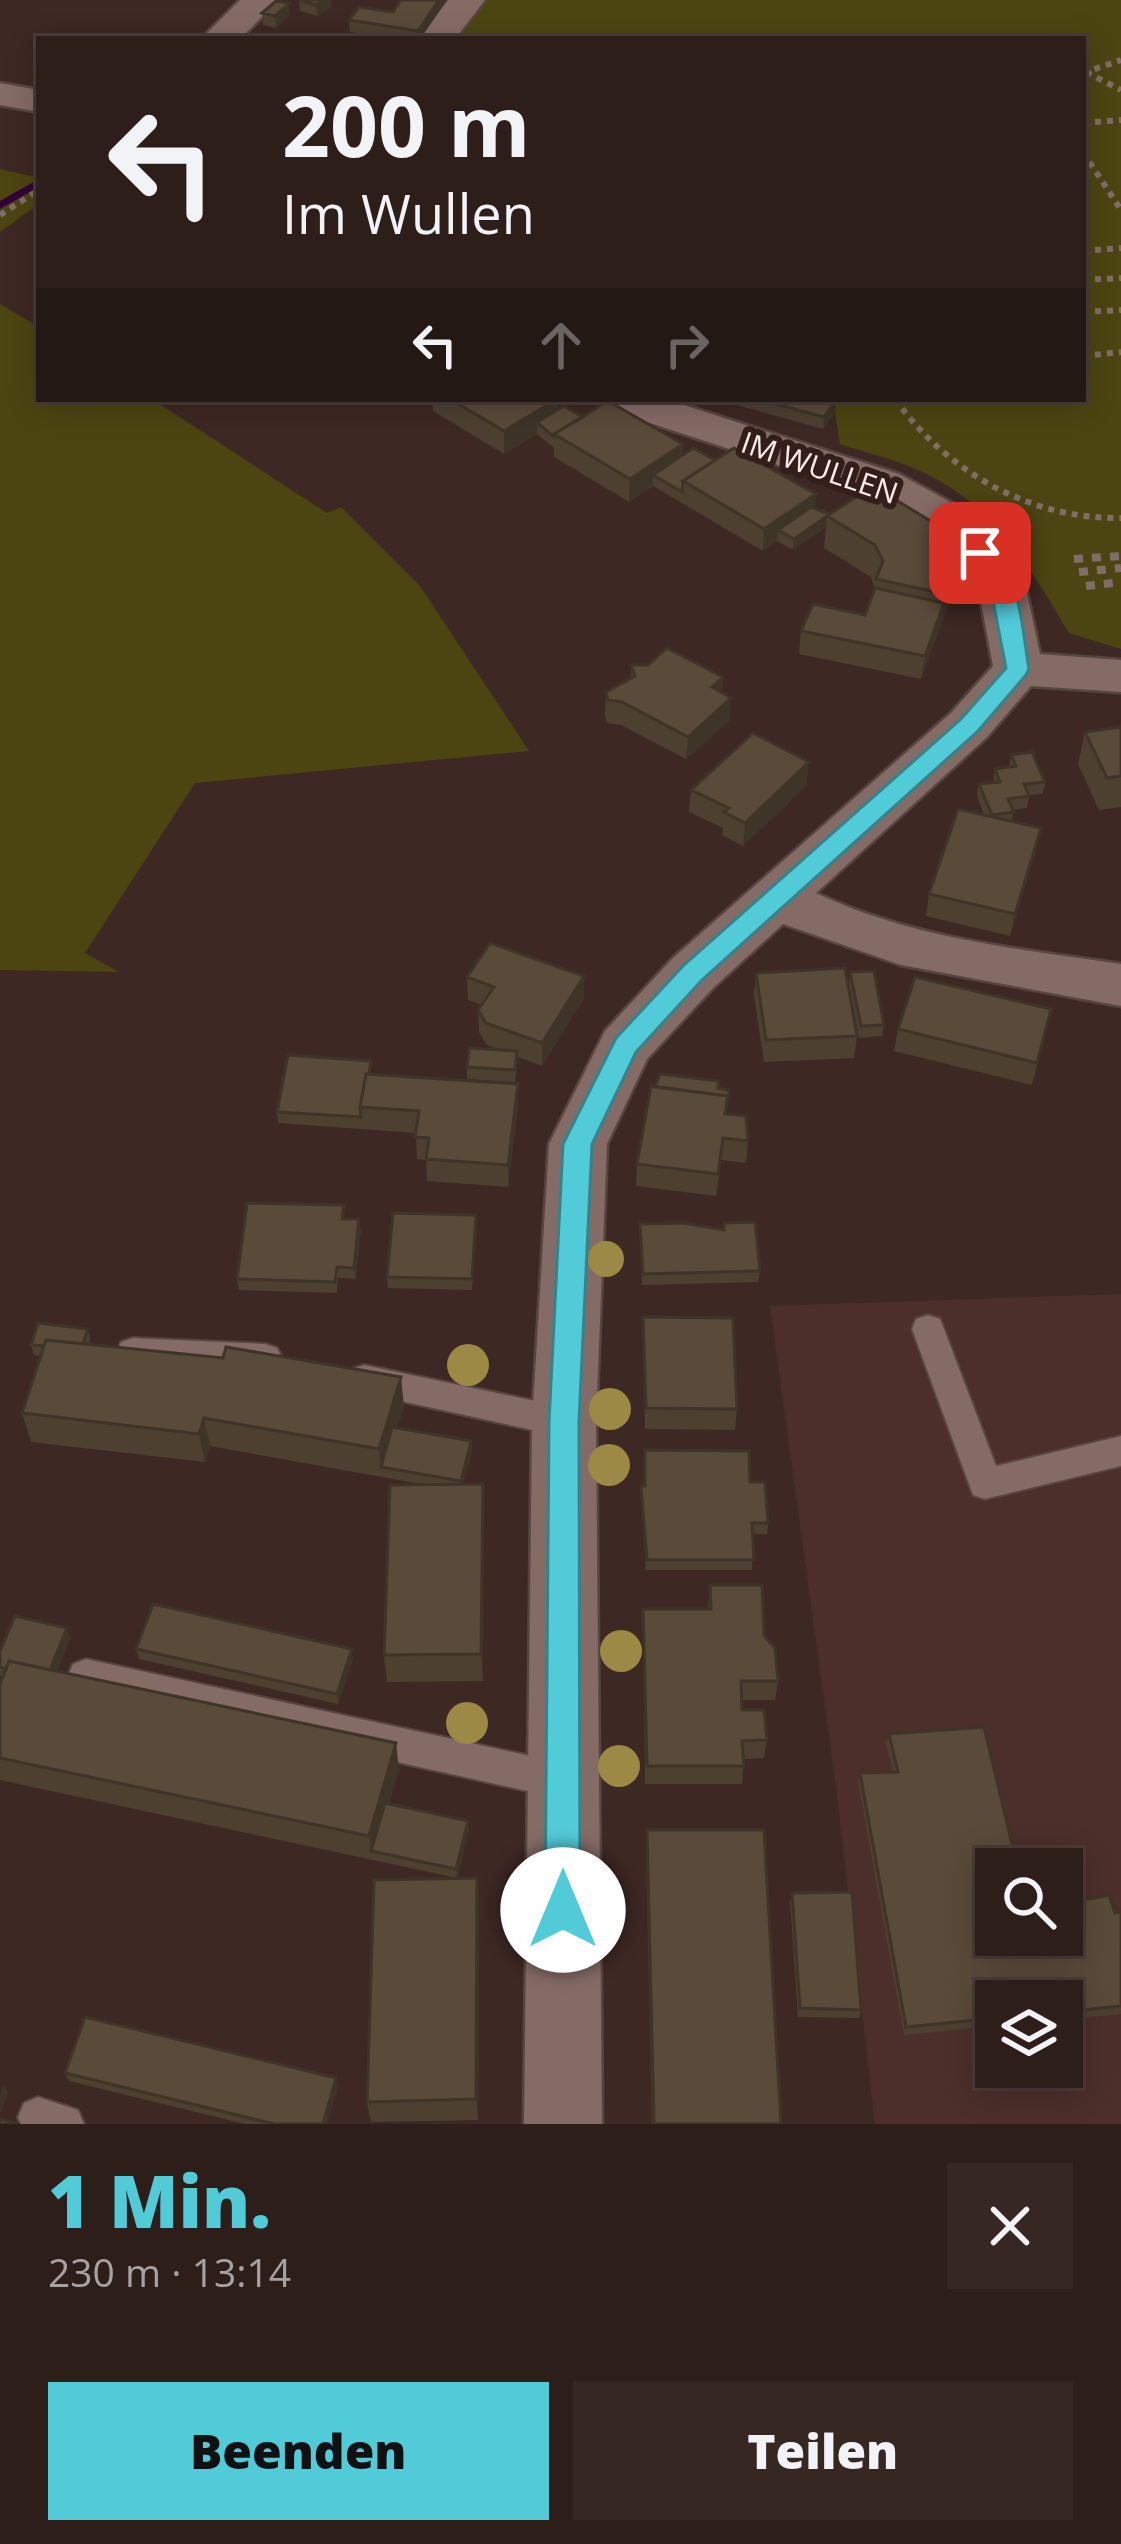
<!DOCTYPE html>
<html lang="de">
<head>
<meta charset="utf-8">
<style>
  body { margin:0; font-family:"Open Sans",sans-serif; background:#362723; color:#f1f3f6; height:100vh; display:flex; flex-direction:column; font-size:45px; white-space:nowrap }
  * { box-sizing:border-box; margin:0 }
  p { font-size:39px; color:#a7a2a2 }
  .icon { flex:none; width:66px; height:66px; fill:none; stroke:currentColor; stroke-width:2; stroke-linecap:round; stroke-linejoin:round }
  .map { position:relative; height:2124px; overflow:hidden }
  .side { display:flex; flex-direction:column; background:#2e1e1a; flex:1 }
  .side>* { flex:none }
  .top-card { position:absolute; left:36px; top:36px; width:1050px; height:366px; border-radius:0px; box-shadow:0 6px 30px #0003,0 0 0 3px #493c39; background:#2e1e1a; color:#f1f3f6; overflow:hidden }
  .tools { position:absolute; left:975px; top:1848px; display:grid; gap:24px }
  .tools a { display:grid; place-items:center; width:108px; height:108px; border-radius:0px; background:#2e1e1a; box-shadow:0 6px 30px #0003,0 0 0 3px #493c39; font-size:60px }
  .pin { position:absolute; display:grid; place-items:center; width:102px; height:102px; color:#fff; margin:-51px; border-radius:24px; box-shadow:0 6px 18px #0006 }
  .me { position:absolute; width:132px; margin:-66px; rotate:0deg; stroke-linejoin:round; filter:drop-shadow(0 0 9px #0008) }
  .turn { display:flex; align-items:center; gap:42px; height:252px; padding:0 48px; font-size:54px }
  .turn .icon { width:156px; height:156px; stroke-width:2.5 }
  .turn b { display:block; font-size:84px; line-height:102px }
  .lanes { display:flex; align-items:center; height:114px; padding:0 48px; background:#0003; justify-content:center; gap:60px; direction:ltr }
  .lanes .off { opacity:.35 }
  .round { display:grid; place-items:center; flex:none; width:126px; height:126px; border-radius:0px; background:#362723 }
  .head { display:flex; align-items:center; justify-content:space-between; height:204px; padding:0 48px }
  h1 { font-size:72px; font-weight:800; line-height:90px; color:#52cbd9 }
  .action { display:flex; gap:24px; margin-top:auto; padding:24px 48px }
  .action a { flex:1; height:138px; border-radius:0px; background:#52cbd9; color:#111; font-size:48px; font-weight:800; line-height:138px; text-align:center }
  .action a+a { background:#362723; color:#f1f3f6 }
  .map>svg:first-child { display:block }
  .built { fill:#4c2f2a; fill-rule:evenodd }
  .green { fill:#4c4511 }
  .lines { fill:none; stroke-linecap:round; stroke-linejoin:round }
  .stream { fill:#32003a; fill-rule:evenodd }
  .lane-casing { stroke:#574541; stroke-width:4 }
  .street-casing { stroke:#574541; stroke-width:5 }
  .path-far1 { stroke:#806d68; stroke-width:6; stroke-dasharray:6 6; stroke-linecap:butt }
  .path { stroke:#806d68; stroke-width:8; stroke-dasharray:9 9; stroke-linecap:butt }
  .lane { fill:#856b66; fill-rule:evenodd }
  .street { fill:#856b66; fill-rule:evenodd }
  .tree { fill:#9c8946 }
  .wall { fill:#4d4031 }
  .shaded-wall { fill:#3f3428 }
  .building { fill:#5a4a39; stroke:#3f3428; stroke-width:3 }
  .route { fill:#52cbd9; stroke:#35848d; stroke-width:3 }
  .labels { text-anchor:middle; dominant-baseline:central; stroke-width:12; stroke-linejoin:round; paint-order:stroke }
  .street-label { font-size:30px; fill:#faebe8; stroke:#331e1a }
</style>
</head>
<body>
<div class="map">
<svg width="1121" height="2124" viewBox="0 0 1121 2124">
  <rect width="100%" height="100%" fill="#3d2823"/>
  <path class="built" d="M1121,1294v830h-246l-39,-337 -66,-481zM996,1869h66v66h-66zM996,2001h66v66h-66z"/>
  <path class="green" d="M481,0h640v649l-52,-16c-39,-66 -76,-129 -149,-162 -25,-12 -54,-18 -80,-27l-7,-45h250v-360h-630z
    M0,169l39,9v26l-39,28z
    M0,304l39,23v72h113l175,114 14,-6 79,79 109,165 -334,32 -110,170 34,19 -119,-2z"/>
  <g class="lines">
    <path class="stream" d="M39,179v8l-39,22v-8z"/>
    <g class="lane-casing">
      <path id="lane" d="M928,1315l12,4 4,10 52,137 125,-30v30l-136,33 -12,-4 -61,-166 4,-10z
        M133,1338l132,6 12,4 5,10 -5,10 -12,4 -132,-6 -12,-4 -4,-10 4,-10z
        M364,1365l200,42 12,5 5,10 -5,10 -12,5 -200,-44 -12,-4 -5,-10 5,-10z
        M86,1659l477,104 13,5 6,13 -6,13 -13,5 -477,-106 -13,-5 -5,-12 5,-12z
        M38,2097l40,13 6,14h-64l-2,-7 6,-14z"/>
    </g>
    <g class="street-casing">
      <path id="street" d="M240,0h39l-39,39h-39z
        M448,0h37l-30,39h-37z
        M0,83l39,7v22l-39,-7z
        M598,399h67l234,75 77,42 48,63 16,75 81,6v32l-90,-6 -44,51 -171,156c95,45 202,56 305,71v42l-220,-41 -118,-41 -70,64 -66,71 -40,85 -11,278 6,702h-78l8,-702 17,-278 56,-113 68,-73 278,-245 42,-47 -16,-85 -33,-45 -77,-42 -263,-86z"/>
    </g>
    <path class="path-far1" d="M1086,72l35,18
      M1083,73l38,-13
      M1083,123l38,-3
      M1083,152l38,58
      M0,215l39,-25
      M1083,251l38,-3
      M1083,280l38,-2
      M1083,312l38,-2
      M1083,356l38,-4
      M895,399c53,74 135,120 226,119"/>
    <path class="path" d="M1074,559l47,-3
      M1079,572l42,-4
      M1086,586l35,-4"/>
    <use href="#lane" class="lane"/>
    <use href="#street" class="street"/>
  </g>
  <g class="tree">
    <circle cx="606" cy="1259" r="18"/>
    <circle cx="468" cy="1365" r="21"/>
    <circle cx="610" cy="1409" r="21"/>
    <circle cx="609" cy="1465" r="21"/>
    <circle cx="621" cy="1651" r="21"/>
    <circle cx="467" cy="1723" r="21"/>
    <circle cx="619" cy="1766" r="21"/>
  </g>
  <path class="wall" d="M299,0h32l1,6 -15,10 -17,-5z
    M447,0l-27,39h-22l-48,-7 -1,-12z
    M262,13l28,2 -14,13 -13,-3z
    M432,399h126v11l25,7 100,37 32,6 99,48 143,54 -5,32 -31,85 -122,-25 2,-23 64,-16 10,-26 -4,-12 -47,-29 2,-21 -33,23 -16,-9 -14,10 -110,-65 -24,16 -75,-45v-9l-17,-14 -33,20 -71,-43z
    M715,399h121v1l-1,12 -12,17z
    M631,665l92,12 -1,16 8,27 -44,39 -65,-34 -14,-2 -2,-8 1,-23 25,-14z
    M1121,727v80l-22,3 -21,-46 7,-32z
    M1011,755l34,27 -2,12 -14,1 -2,13 -14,2 -1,11 29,7 -5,22 -26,86 -84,-20 3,-22 55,-79 -7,-19 2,-12 14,-1 2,-14 14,-2z
    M807,785l-64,61 -21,-11 1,-7 -34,-16 2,-22z
    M850,972l34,53 -2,11 -23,2 -10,-54z
    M756,973l101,63 -3,22 -90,4 -10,-67z
    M584,976v22l-42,68 -24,-9 -3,25 -48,-3v-12l33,-17 -13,-5 -8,-13 -1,-22 4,-5 -14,-5 -1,-23z
    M1051,1009l-19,76 -138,-34 4,-22z
    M372,1075l146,31 -10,81 -81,-6 -1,-21 -9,-1 -1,-26 -138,-10 -1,-11z
    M718,1088l8,26 22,27 -2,22 -25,-3 -5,36 -80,-10 1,-22z
    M345,1219l16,11 -5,49 -18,-1 -1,15 -98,-3 -2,-11z
    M640,1224l120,47 -2,11 -116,3z
    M476,1226l-4,64 -84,-2 -1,-11z
    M643,1317l94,92 -2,21 -90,-1z
    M88,1329l2,11 -1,4 315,62 -7,22 74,13 1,10 -9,33h20v197l-96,1 -3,-27 37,-171 -211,-38 -5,16 -174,-20 -9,-29 18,-57 -6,-1 -3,-10z
    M750,1482l18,41 -1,11h-14l-1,36h-106l-5,-84z
    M710,1585l54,51 14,45 -3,19h-33v10l25,30 -3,18 -20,1 -2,25h-97l-2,-175h65z
    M67,1628l3,10 -13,34 342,97 -10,35 80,26 -12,48 -457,-98v-96l3,-7 -3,-1v-25z
    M136,1649l217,10 -15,45 -199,-45z
    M889,1734l107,201 125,-23v102l-59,6v-19h-66v25l-92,9 -46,-253 2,-9 33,-1 -7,-29z
    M647,1830l134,294h-129l-6,-276z
    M477,1878l2,24 -1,218 -107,2 -4,-20z
    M792,1893l69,117 -2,8 -61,-1 -8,-115z
    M65,2073l271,5 2,8 -11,38h-82l-176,-43z"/>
  <path class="shaded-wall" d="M323,0h8l1,6 -15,10 -1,-11z
    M439,0h8l-27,39h-2v-8z
    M289,3l1,12 -14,13 -1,-12z
    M558,399v22l-21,1v12l-33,20v-23z
    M836,400l-1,12 -12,17 1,-12z
    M683,444l-1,23 -29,8v11l-24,16 1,-23z
    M816,494l-2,23 -36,13 -1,11 -14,10 1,-22z
    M827,516l-1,11 -33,23 1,-11z
    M957,562l-5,32 -31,85 4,-23z
    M723,677l-1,23 -10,-13z
    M731,698l-1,22 -44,39 2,-22z
    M809,762l-2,23 -64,61 2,-23z
    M1041,828l-5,22 -26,86 5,-22z
    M584,976v22l-42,68v-23z
    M518,1084v22l-10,81v-22z
    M359,1219l2,11 -5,49 -2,-11z
    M401,1377l3,29 -19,61h-4l1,10 -3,-28z
    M204,1418l6,28 -5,16 -6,-28z
    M471,1441l1,10 -11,41v-11z
    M483,1484l1,28 -1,169 -2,-27z
    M67,1628l3,10 -20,50 -3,-10z
    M352,1649l1,10 -15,45 -1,-10z
    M396,1743l3,26 -24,83 -4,-1 -2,-15z
    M468,1821l1,9 -12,48 -1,-9z
    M477,1878l2,24 -1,218 -2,-21z
    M336,2078l2,8 -11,38h-4z
    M4,2084l4,8 -8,22v-19z"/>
  <path class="building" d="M300,0h23l-7,5z
    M401,0h38l-21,31 -69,-11 10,-13 34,5z
    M276,1l13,2 -14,13 -13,-3z
    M450,399h107l-53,32z
    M758,399h78v1l-12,17z
    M608,401l75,43 -53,35 -76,-45z
    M564,406l19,11 -29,17v3l-17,-15z
    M693,448l22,12 -32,21 -1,11 -29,-17z
    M734,448l82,46 -52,35 -81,-48z
    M873,486l69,42 15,34 -12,32 -69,-15 7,-18 -8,-16 -48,-29z
    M811,507l19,7 -36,25 -16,-9z
    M875,588l69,15 -19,53 -124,-25 12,-27 52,11z
    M667,648l56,29 -11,10 19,11 -43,39 -66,-35 -14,-2 -2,-8 29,-16 -4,-11h17z
    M1121,727v49l-14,2 -22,-46z
    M753,733l56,29 -64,61 -21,-11 5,-4 -38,-18z
    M1032,752l13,30 -21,2 5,12 -21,3 6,13 -22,3 -13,-31 21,-2 -5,-13 21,-3 -5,-11z
    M958,809l83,19 -26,86 -86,-20z
    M490,943l94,33 -42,67 -56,-20 -8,-13 16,-23 -27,-10z
    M845,968l12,68 -91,4 -10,-67z
    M874,971l10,54 -23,1 -11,-54z
    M915,977l136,32 -14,54 -139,-34z
    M469,1048l48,3 -2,19 -48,-3z
    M288,1055l83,6 -2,13h-3l-6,33 1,10 -84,-5z
    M366,1074l152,10 -10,81 -82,-6 3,-21 -14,-1 4,-26 -59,-4z
    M660,1074l59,7 -1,7 11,2 -2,16 1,-10 -73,-9z
    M651,1086l77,10 -3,18 21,2 2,25 -25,-3 -5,36 -81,-10z
    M247,1203l97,2 -2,14h17l-5,49 -17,-1 -2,15 -98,-3z
    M393,1213l83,2 -4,64 -85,-2z
    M755,1222l5,49 -117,3 -3,-50 44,-1 40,7v-7z
    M643,1317l90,1 4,91 -91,-1z
    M38,1323l50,6 -5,15 -37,-4 -2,6 -13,-1z
    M46,1340l177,18 3,-11 175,30 -22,72 -175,-31 -5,16 -177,-21z
    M392,1427l79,14 -10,40 -80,-14z
    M645,1450l104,1 1,31h15l3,41h-16l2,37h-107l-6,-74h4z
    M483,1484l-2,170 -97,1 6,-170z
    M710,1585h52l2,51 11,12 3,33h-37l1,29h22l3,30 -25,1 2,25h-97l-4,-157h68z
    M153,1604l199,45 -15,45 -201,-45z
    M15,1616l52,12 -17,42 -41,-9 -3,8 -6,-2v-16z
    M9,1661l387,82 -27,93 -369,-78v-74z
    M984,1727l34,142h-22v66h66v-31l47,-9 6,18 6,-1v94l-59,6v-11h-66v17l-90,9 -46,-254 38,-1 -9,-38z
    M385,1803l83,18 -12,48 -85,-18z
    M647,1830h117l17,294h-127z
    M477,1878l-1,221 -109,3 7,-222z
    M852,1892l9,118 -61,-2 -8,-115z
    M85,2017l251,61 -13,46h-49l-209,-51z
    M0,2119l20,5h-20z"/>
  <path class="route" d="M980,545c41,16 42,87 49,124l-3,6 -48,56 -276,249 -66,72 -44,92 -13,278 1,488 -5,12 -12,5 -13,-5 -5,-12 4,-488 14,-278 53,-106 67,-72 278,-247 45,-51 -17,-88 -20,-27z"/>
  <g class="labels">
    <g class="street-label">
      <text transform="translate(820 467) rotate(19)">IM WULLEN</text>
    </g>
  </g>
</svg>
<div class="tools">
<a><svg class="icon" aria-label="search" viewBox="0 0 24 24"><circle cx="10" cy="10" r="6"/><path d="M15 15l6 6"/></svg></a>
<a><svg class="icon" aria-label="layers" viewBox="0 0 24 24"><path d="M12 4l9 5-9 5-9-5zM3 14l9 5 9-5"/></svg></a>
</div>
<div class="pin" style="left:980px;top:553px;background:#d93025"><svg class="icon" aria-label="arrive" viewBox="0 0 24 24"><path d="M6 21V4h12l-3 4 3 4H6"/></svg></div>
<svg class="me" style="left:563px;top:1910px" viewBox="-20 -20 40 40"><circle r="19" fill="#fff"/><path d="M0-13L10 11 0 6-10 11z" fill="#52cbd9"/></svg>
<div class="top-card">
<div class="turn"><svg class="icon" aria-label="left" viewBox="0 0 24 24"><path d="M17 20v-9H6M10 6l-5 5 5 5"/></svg><div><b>200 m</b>Im Wullen</div></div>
<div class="lanes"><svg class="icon" aria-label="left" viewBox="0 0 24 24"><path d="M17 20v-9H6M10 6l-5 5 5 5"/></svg><svg class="icon off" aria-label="ahead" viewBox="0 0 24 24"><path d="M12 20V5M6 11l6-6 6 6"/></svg><svg class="icon off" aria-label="right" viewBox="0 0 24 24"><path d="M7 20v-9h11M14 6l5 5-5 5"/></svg></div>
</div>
</div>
<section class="side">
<div class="head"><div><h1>1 Min.</h1><p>230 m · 13:14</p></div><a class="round"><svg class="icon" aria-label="close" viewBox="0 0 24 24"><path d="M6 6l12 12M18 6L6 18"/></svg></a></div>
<div class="action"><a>Beenden</a><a>Teilen</a></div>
</section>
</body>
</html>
